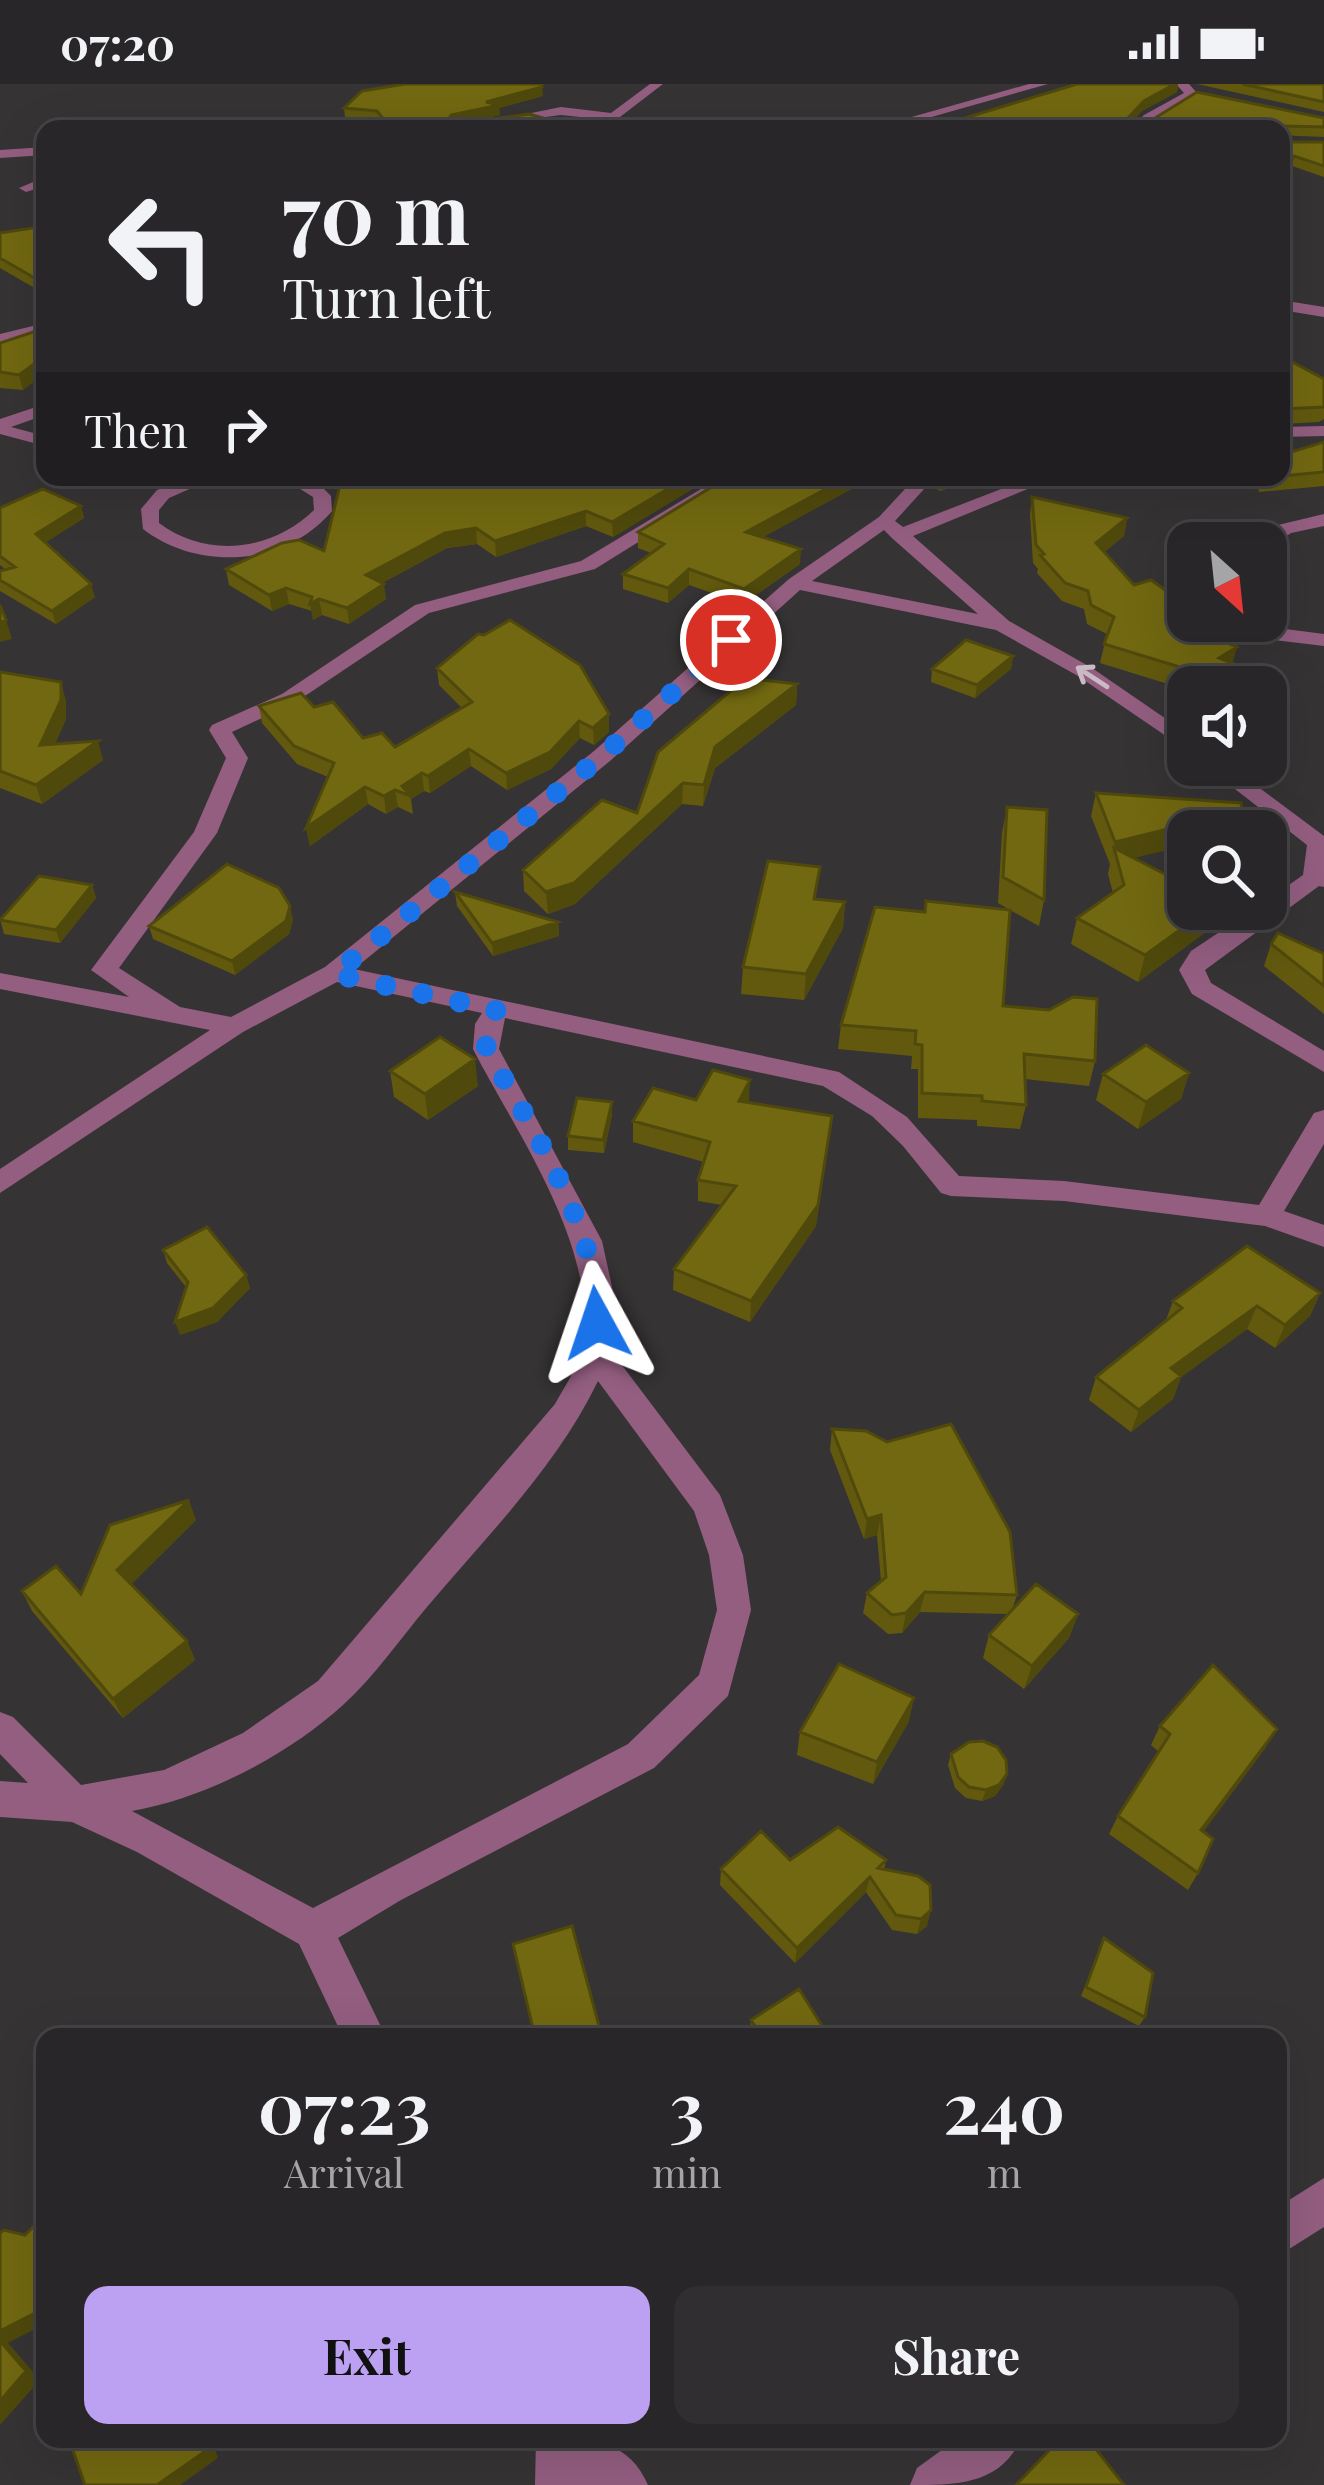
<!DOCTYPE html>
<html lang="en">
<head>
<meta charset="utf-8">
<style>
  body { margin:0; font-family:"Playfair Display",serif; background:#302e30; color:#f1f3f6; height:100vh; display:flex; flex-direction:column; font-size:45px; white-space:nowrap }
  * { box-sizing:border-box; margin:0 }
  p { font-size:39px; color:#a5a5a8 }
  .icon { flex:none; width:66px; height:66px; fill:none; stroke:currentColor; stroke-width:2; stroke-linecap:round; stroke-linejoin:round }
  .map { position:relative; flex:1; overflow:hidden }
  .details { position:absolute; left:36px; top:1944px; width:1251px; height:420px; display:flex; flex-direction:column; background:#282628; border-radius:24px; box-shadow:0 12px 48px #0002,0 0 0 3px #444345 }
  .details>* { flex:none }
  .banner { position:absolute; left:36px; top:36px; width:1254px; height:366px; border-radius:24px; box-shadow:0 12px 48px #0002,0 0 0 3px #444345; background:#282628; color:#f1f3f6; overflow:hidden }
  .needle { width:78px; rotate:153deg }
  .buttons { position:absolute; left:1167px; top:438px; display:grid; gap:24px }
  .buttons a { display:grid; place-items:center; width:120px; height:120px; border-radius:24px; background:#282628; box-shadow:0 12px 48px #0002,0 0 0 3px #444345; font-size:60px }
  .pin { position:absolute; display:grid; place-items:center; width:102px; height:102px; color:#fff; margin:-51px; border:6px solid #fff; border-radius:50%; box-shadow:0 3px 12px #0007 }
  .me { position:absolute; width:132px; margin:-66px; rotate:355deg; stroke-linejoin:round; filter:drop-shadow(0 0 9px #0008) }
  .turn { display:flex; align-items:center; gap:42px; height:252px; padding:0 48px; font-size:54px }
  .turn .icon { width:156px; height:156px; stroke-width:2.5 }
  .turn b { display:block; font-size:84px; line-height:102px }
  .then { display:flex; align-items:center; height:114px; padding:0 48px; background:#0003; gap:24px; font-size:45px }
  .eta { display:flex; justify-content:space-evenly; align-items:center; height:204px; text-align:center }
  .eta b { font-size:72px; font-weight:700; line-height:84px }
  .primary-button { display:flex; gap:24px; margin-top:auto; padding:24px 48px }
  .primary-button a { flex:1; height:138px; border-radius:24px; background:#bca0f2; color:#111; font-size:48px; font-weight:700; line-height:138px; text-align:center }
  .primary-button a+a { background:#302e30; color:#f1f3f6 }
  .status { display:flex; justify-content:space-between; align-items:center; height:84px; padding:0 60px; background:#282628; direction:ltr }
  .status svg { height:33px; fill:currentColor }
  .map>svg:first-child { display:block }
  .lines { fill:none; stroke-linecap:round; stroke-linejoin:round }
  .minor { fill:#935e80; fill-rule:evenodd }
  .wall { fill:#62590f }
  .shaded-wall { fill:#50490c }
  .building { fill:#726811; stroke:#50490c; stroke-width:3 }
  .oneway { stroke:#cabac5 }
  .route { stroke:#1a73e8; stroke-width:21; stroke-dasharray:0 37.8 }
</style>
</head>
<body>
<div class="status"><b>07:20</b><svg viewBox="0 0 49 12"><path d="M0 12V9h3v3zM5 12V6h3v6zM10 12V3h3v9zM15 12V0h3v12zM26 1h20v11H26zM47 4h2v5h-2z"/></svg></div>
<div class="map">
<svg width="1324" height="2401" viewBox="0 0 1324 2401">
  <rect width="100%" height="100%" fill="#363335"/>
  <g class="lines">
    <path class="minor" d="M650,0h13l-43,33 10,12h-13l-8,-9 -48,-5 -108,14 108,-22 50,6z
      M1029,0h19l-159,45h-20z
      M1176,0h13l8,9 -54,36h-13l14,-14 40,-22z
      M312,35l66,6 6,4h-116z
      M45,63v8l-45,3v-8z
      M45,93v9l-19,6 -7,-4z
      M1281,216l43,7v10l-43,-7z
      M45,239v10l-45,11v-10z
      M45,320v11l-34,12 34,9v10l-45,-12v-15z
      M1324,342v10l-43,1v-10z
      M192,393h25l-48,21 -10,12v13c48,36 113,28 155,-13l-1,-13 -32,-20 33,2 17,17 1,15c-46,55 -133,61 -189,18l-2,-20 16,-19z
      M721,393h22l-148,92 -166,44 -133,89 -64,30 16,26 -31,75 -98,135 61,39 51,10 94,-50 269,-216 195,-172 90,-62 37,-40h19l-40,44 8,6 129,-50h25l-144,59 96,85 83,47 96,66v17l-110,-75 -82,-46 -196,-40 -190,171 -256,208 485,103 68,45 52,59 105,5 195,24 55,-92 10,-3v34l-40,67 40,14v22l-59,-21 -201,-25 -113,-5 -10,-3 -38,-47 -31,-30 -49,-30 -318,-68 -6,31 103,192 11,50 -1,61 108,143 23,60 8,55 -23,86 -74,72 -253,132 -63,38 48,99h-43l-44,-93 -162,-92 -65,-30 -72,-5v-36l28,2 -28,-29v-42l13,5 68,68 83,-15 79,-37 75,-52 237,-277c8,-15 21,-33 25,-50 25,-98 -64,-221 -107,-305l2,-25 7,-11 -145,-31 -94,50 -243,161v-24l210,-139 -210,-41v-16l129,24 -38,-27 103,-138 32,-74 -17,-28 3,-5 70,-31 133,-89 166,-44zM884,446l9,9 85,75 -166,-33zM598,1297l96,130 15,44 8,55 -18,65 -71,69 -315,164 -181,-97c74,-13 156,-56 211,-106 31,-28 57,-66 84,-98 61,-72 130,-141 171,-226z
      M1324,430v12l-33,7 -20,14 -16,-4 23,-18z
      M1225,537l99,13v12l-74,-9z
      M1204,681h25l95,71v51l-5,-1 -114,84 6,13 113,68v21l-132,-78 -13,-24 12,-19 63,-42h12v-8l37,-26 4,-30z
      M1324,2094v49l-46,29v-49z
      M536,2355c46,0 91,-4 112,46h-113z
      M957,2355h64c-21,46 -65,46 -111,46l7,-17z"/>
  </g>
  <path class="wall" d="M1077,0h101l-1,8 -35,19 -9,9 14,3 177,-5v19l-369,-16z
    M1197,0h127v28z
    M543,12l-44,12 1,7 -38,8 120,6 -202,-7 -2,-1 -33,-4 -1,-9z
    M1281,56l2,2h41v35l-32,-11 -11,19z
    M0,149l45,2v59l-45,-26z
    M45,244l-22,62 -23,-2v-45z
    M1281,272l43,23v40l-5,3 -37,2 6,3 -4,14 -3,2z
    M1324,358v44l-65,6 -2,-10 -63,7 3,-12h84v-22z
    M336,393h376l-99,60 -27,-11 -90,31 -19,-13 -30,4 -65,35 4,16 -37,25 -27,-9 -9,5 -1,-9 -23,-7 -17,7 -43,-26 -3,-16 98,-18 17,-69z
    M933,393h76l-29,12 -17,-7 -22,9 -9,-4z
    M1032,413l95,21 -3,18 -20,16 30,33 95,58 4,20 35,14 -3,10h-77v43l-8,-7 5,-19 -19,-9 2,-11 -68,-21 7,-29 -20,-10 -3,-15 -22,-8 -25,-28 1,-4 -5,-6 -3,-49z
    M81,422l3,12 -38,24 49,55 -39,27 -56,-33v-20l5,-2 -5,-4v-57z
    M638,448l125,5 37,27 -57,40 -54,-19 -21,18 -45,-14v-15l28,-21 -13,-5z
    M1013,572l-2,13 -36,29 -44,-16 1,-13z
    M437,584l172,46v18l-15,13 -14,-7 -29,31 -44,21 -36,-24 -41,27 -6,-2 -13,8 2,15 -15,-7 -12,7 -18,-10 -58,42 -4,-18 22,-51 -31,-13 -35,-41 -3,-17 55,1 49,31 32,9 67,-39 -23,-23z
    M0,588l66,29v18l-11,25 48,16 -61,44 -42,-16z
    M797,600l-1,21 -81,63 -12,38 -21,-2 -107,100 -27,10 -24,-23 -1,-21 114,-57z
    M1096,709l146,18 -6,20h-48l-54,27 54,51h28l-5,19 -73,54 -67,-38 6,-26 36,-25 -5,-19 2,-10 -19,-48z
    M1007,723l37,93 -5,26 -29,-16 -7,96 92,55 -6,25 -64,-7 1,26 -6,24 -43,-3v-6l-59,-2v-49h-7l1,-13 -74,-7 3,-24 84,-113 85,-2 -12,-7 4,-70z
    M92,801l4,13 -36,45 -56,-9 -4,-15z
    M455,808l103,30 1,14 -66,20 -36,-50z
    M817,815l28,3 -2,26 -39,72 -63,-6 2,-27z
    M293,835l-4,15 -54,41 -82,-36 -4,-13z
    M1271,860l53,10v60l-60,-48z
    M390,987l88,15 -50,34 -34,-23z
    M1189,989l-8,26 -43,30 -42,-29 7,-26z
    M696,1016l52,2 84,14 -16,110 -66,96 -77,-32 1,-21 48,-64 -24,-4v-21l6,-18 -71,-20v-21z
    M612,1031l-8,38 -36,-3v-14z
    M163,1166l83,25 4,13 -33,34 -37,13 6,-48 -19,-24z
    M1320,1209l-10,23 -35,32 -28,-19 -66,48 -8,22 -42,33 -42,-32 7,-23 70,-57 7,-19z
    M832,1345l185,166 -5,15 66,4 -9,24 -45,51 -41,-31 6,-23 19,-21 -88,-2 -18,21 -14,1 -25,-21 4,-20 14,-12 -4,-46 -13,4 -34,-89z
    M196,1436l-65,64 56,57 8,19 -72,58 -91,-107 -10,-20 59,3z
    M909,1637l-36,63 -76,-29 3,-23z
    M1160,1642l106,21 -63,85 -5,41 -10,17 -79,-56 9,-18 41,-64 -8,-7z
    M951,1670l56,20 -4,11 -8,11 -13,5 -16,-3 -11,-10 -7,-23z
    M790,1776h96l-2,10 43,56 -10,8 -25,-4 -26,-38 -71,71 -75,-78 1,-16z
    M1104,1854l41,79 -6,9 -58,-30z
    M751,1936l78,17h-74l-5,-8z"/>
  <path class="shaded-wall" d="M1175,0h3l-1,8 -35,19 -16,18 1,-10 17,-18z
    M542,3l1,9 -44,12 1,7 -48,10 -4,-5 3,-5 35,-13z
    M1294,72l-2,10 -11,19v-6z
    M45,272v18l-22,16 -4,-15z
    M1288,343l-4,14 -3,2v-12z
    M688,393h24l-99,60 -1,-15z
    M848,393h26l-129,70 1,-15z
    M943,393h21l-1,5 -22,9z
    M982,393h27l-29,12z
    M1197,393h61l-1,5 -63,7z
    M81,422l3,12 -44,28 -4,-12z
    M586,427v15l-90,31 -1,-16z
    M1127,434l-3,18 -32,25 4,-18z
    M476,444l1,16 -30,4 -79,42 -2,-15 79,-42z
    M801,465l-1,15 -57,40 1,-15z
    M689,485v16l-21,18v-15z
    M91,500l4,13 -39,27 -4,-13z
    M384,500l2,15 -37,25 -2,-16z
    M286,504l3,16 -17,7 -3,-16z
    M319,515l3,16 -9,5 -3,-16z
    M6,536l6,19 -12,3v-20z
    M1234,540l-5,19 -16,-6z
    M1237,563l-5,18 -13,-7z
    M1013,572l-2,13 -36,29 2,-13z
    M61,598l5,19v18l-20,45 -6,-19z
    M797,600l-1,21 -81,63 -12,38 1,-21 11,-38z
    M609,630v18l-15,13 -1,-17z
    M579,637l1,17 -29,31 -44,21 -1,-17z
    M98,657l5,19 -61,44 -6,-19z
    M469,665l2,17 -41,27 -2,-17z
    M422,689l2,18 -13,8 -9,-13z
    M683,699l-1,21 -107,100 -27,10 -2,-22z
    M365,703l3,17 -58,42 -4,-18z
    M395,706l3,17 -12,7 -2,-18z
    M1242,727l-6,20h-48v14l-70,17 -4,-14 -4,16 5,-22z
    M92,801l4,13 -36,45 -4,-13z
    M845,818l-2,26 -39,72 2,-26z
    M290,822l3,13 -4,15 -54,41 -3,-14z
    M1209,825h7l-5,19 -73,54 7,-27z
    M558,838l1,14 -66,20 -1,-13z
    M475,975l3,27 -50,34 -3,-26z
    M1189,989l-8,26 -43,30 8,-27z
    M750,996l-1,22 -10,-1z
    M612,1018v13l-8,38 -1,-13z
    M832,1032l-16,110 -66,96 1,-21z
    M246,1191l4,13 -33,34 -37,13 -5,-13z
    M1320,1209l-10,23 -35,32 10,-23z
    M1257,1222l-10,23 -66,48 -8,22 -42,33 8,-22 32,-42z
    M189,1416l7,20 -70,70 -9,-20z
    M881,1431l-4,20 -13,4 3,-20z
    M925,1508l-5,20 -18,21 4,-20z
    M1078,1530l-9,24 -45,51 8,-23z
    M187,1557l8,19 -72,58 -10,-19z
    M914,1614l-5,23 -36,63 4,-22z
    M1277,1645l-11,18 -75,101 10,-18z
    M1007,1690l-4,11 -8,11 -13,5 4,-11z
    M870,1793l-4,15 -71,71 2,-15z
    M931,1826l-4,16 -10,8 4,-15z
    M45,2214v26l-37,19 32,37 -40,45v-94z
    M202,2355h9l7,19 -38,27h-23z"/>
  <path class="building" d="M405,0h137v3l-56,15 13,3 -48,10 -3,5 5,4 76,-10 53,15h-260l5,-5 59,-2 -9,-11 -33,-3 18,-17z
    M1077,0h98l-31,17 -17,18 20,4 50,-31 127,26v9l-41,-1 -2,6v-3h-373l25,-7 22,-1z
    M1242,0h82v18z
    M1281,56l2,2h41v24l-30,-10 -13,23z
    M39,143l6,8v49l-45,-26v-25z
    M45,244v28l-26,19 -19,-3v-29z
    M1281,272l43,23v28l-42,2 -1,7z
    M1324,358v30l-43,4v-21z
    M342,393h346l-76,45 -26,-11 -91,30 -19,-13 -31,5 -79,42 18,9 -37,24 -28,-9 -9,5 2,-7 -26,-9 -17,7 -43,-26 56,-26 17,-3 25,11z
    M728,393h120l-102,55 55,17 -57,40 -55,-20 -21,19 -45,-14 41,-30 -26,-12z
    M43,405l38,17 -45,28 55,50 -39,27 -52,-31v-9l15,-4 -15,-11v-48z
    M1032,413l95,21 -31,25 38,42 17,-5 28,20 9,4v17h39l7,3 -21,13 24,10 -18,11 49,19 -13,10h-63l-22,-11 13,-8 -79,-24 10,-27 -23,-12 -3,-14 -23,-8 -25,-28 4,-1 -8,-9z
    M0,521l6,15 -6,2z
    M510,536l70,45 29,49 -16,14 -14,-7 -29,31 -44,21 -37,-24 -41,27 -6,-3 -20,13 9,10 -16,-6 -11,6 -19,-9 -59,41 28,-65 -40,-17 -35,-40 42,-13 13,14 19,-5 30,36 19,-5 13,14 77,-45 -35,-34 41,-34 6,1z
    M966,556l47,16 -36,29 -45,-16z
    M0,588l61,10v18l-21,45 58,-4 -62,44 -36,-14z
    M746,594l51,6 -82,63 -11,38 -21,-2 -109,100 -28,9 -23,-22 79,-70 35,13 21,-61z
    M1096,709l145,10 1,8 -127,31z
    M1007,723l40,3 -3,90 -41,-23z
    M1114,764l74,38v23h21l-64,46 -68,-37 47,-33z
    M768,777l52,6 -6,32 31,3 -39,72 -63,-7z
    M227,780l52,24 11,18 -4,15 -54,40 -83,-35z
    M39,792l53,9 -36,45 -56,-10z
    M455,808l103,30 -66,21z
    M926,817l84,9 -7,96 46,4 24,-13 24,2 -2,62 -71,-7 2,51 -44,-4v-5l-60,-3v-48l-7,-1 1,-13 -75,-6 34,-118 50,5z
    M1278,849l46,21v32l-53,-42z
    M440,953l35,22 -50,35 -35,-23z
    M1146,961l43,28 -43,29 -43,-28z
    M713,986l37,10 -11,21 93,15 -14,89 -67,96 -77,-32 62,-83 -38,-6 12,-38 -77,-21 20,-33 43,12z
    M577,1014l35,4 -9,38 -35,-4z
    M207,1143l39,48 -33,33 -38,14 13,-40 -25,-32z
    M1247,1162l73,47 -35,32 -28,-19 -86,62 10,8 -42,34 -43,-33 86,-69 -9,-7z
    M951,1340l59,108 7,63 -92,-3 -19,21 -14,2 -25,-22 19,-16 -5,-62 -14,4 -35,-90 34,2 21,11z
    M189,1416l-72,70 70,71 -74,58 -91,-108 34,-25 25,28 29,-69z
    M1036,1500l42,30 -46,52 -43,-31z
    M839,1580l75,34 -37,64 -77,-30z
    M1213,1581l64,64 -76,101 12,9 -15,34 -80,-57 52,-82 -10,-8z
    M983,1657l14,6 9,13 1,14 -8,11 -13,5 -17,-3 -11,-10 -7,-23 18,-12z
    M838,1743l48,33 -8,8 40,8 12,9 1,25 -10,9 -25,-4 -26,-38 -73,71 -76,-79 40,-38 29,29z
    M572,1842l30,111h-67l-22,-93z
    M1104,1854l49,35 -8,44 -59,-30z
    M799,1905l30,48h-67l-11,-17z
    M45,2131v83l-8,14 -37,19v-98l4,-3 21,5z
    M0,2257l26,30 -26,30z
    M69,2355h133l5,11 -50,35h-72z
    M1060,2355h28l36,46h-108z"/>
  <defs><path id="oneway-shaft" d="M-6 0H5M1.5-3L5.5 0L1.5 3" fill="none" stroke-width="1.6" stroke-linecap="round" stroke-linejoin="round" transform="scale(3)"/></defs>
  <use class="oneway" href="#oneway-shaft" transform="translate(1092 593) rotate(-147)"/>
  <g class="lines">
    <path class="route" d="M597,1239c4,-89 -66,-198 -111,-274l2,-25 8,-14 -162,-36 268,-218 129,-116"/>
  </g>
</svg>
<div class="buttons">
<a><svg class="needle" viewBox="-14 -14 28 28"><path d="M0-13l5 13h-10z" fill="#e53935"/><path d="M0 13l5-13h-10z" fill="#a5a5a8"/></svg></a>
<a><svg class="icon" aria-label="sound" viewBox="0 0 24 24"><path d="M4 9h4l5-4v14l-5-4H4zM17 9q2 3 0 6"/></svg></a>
<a><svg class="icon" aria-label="search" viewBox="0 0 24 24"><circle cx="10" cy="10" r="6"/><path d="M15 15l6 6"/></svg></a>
</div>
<div class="pin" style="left:731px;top:556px;background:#d93025"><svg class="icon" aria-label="arrive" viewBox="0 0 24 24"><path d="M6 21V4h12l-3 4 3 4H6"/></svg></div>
<svg class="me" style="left:597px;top:1239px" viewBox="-20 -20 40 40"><path d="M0-17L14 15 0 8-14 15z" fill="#1a73e8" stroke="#fff" stroke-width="4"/></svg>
<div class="banner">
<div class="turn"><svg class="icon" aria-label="left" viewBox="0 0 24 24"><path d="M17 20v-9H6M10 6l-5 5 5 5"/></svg><div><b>70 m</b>Turn left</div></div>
<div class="then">Then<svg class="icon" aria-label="right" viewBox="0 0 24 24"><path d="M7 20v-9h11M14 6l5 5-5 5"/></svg></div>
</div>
<section class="details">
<div class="eta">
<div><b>07:23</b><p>Arrival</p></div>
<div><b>3</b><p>min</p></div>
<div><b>240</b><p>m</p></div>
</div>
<div class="primary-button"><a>Exit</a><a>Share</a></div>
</section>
</div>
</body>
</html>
